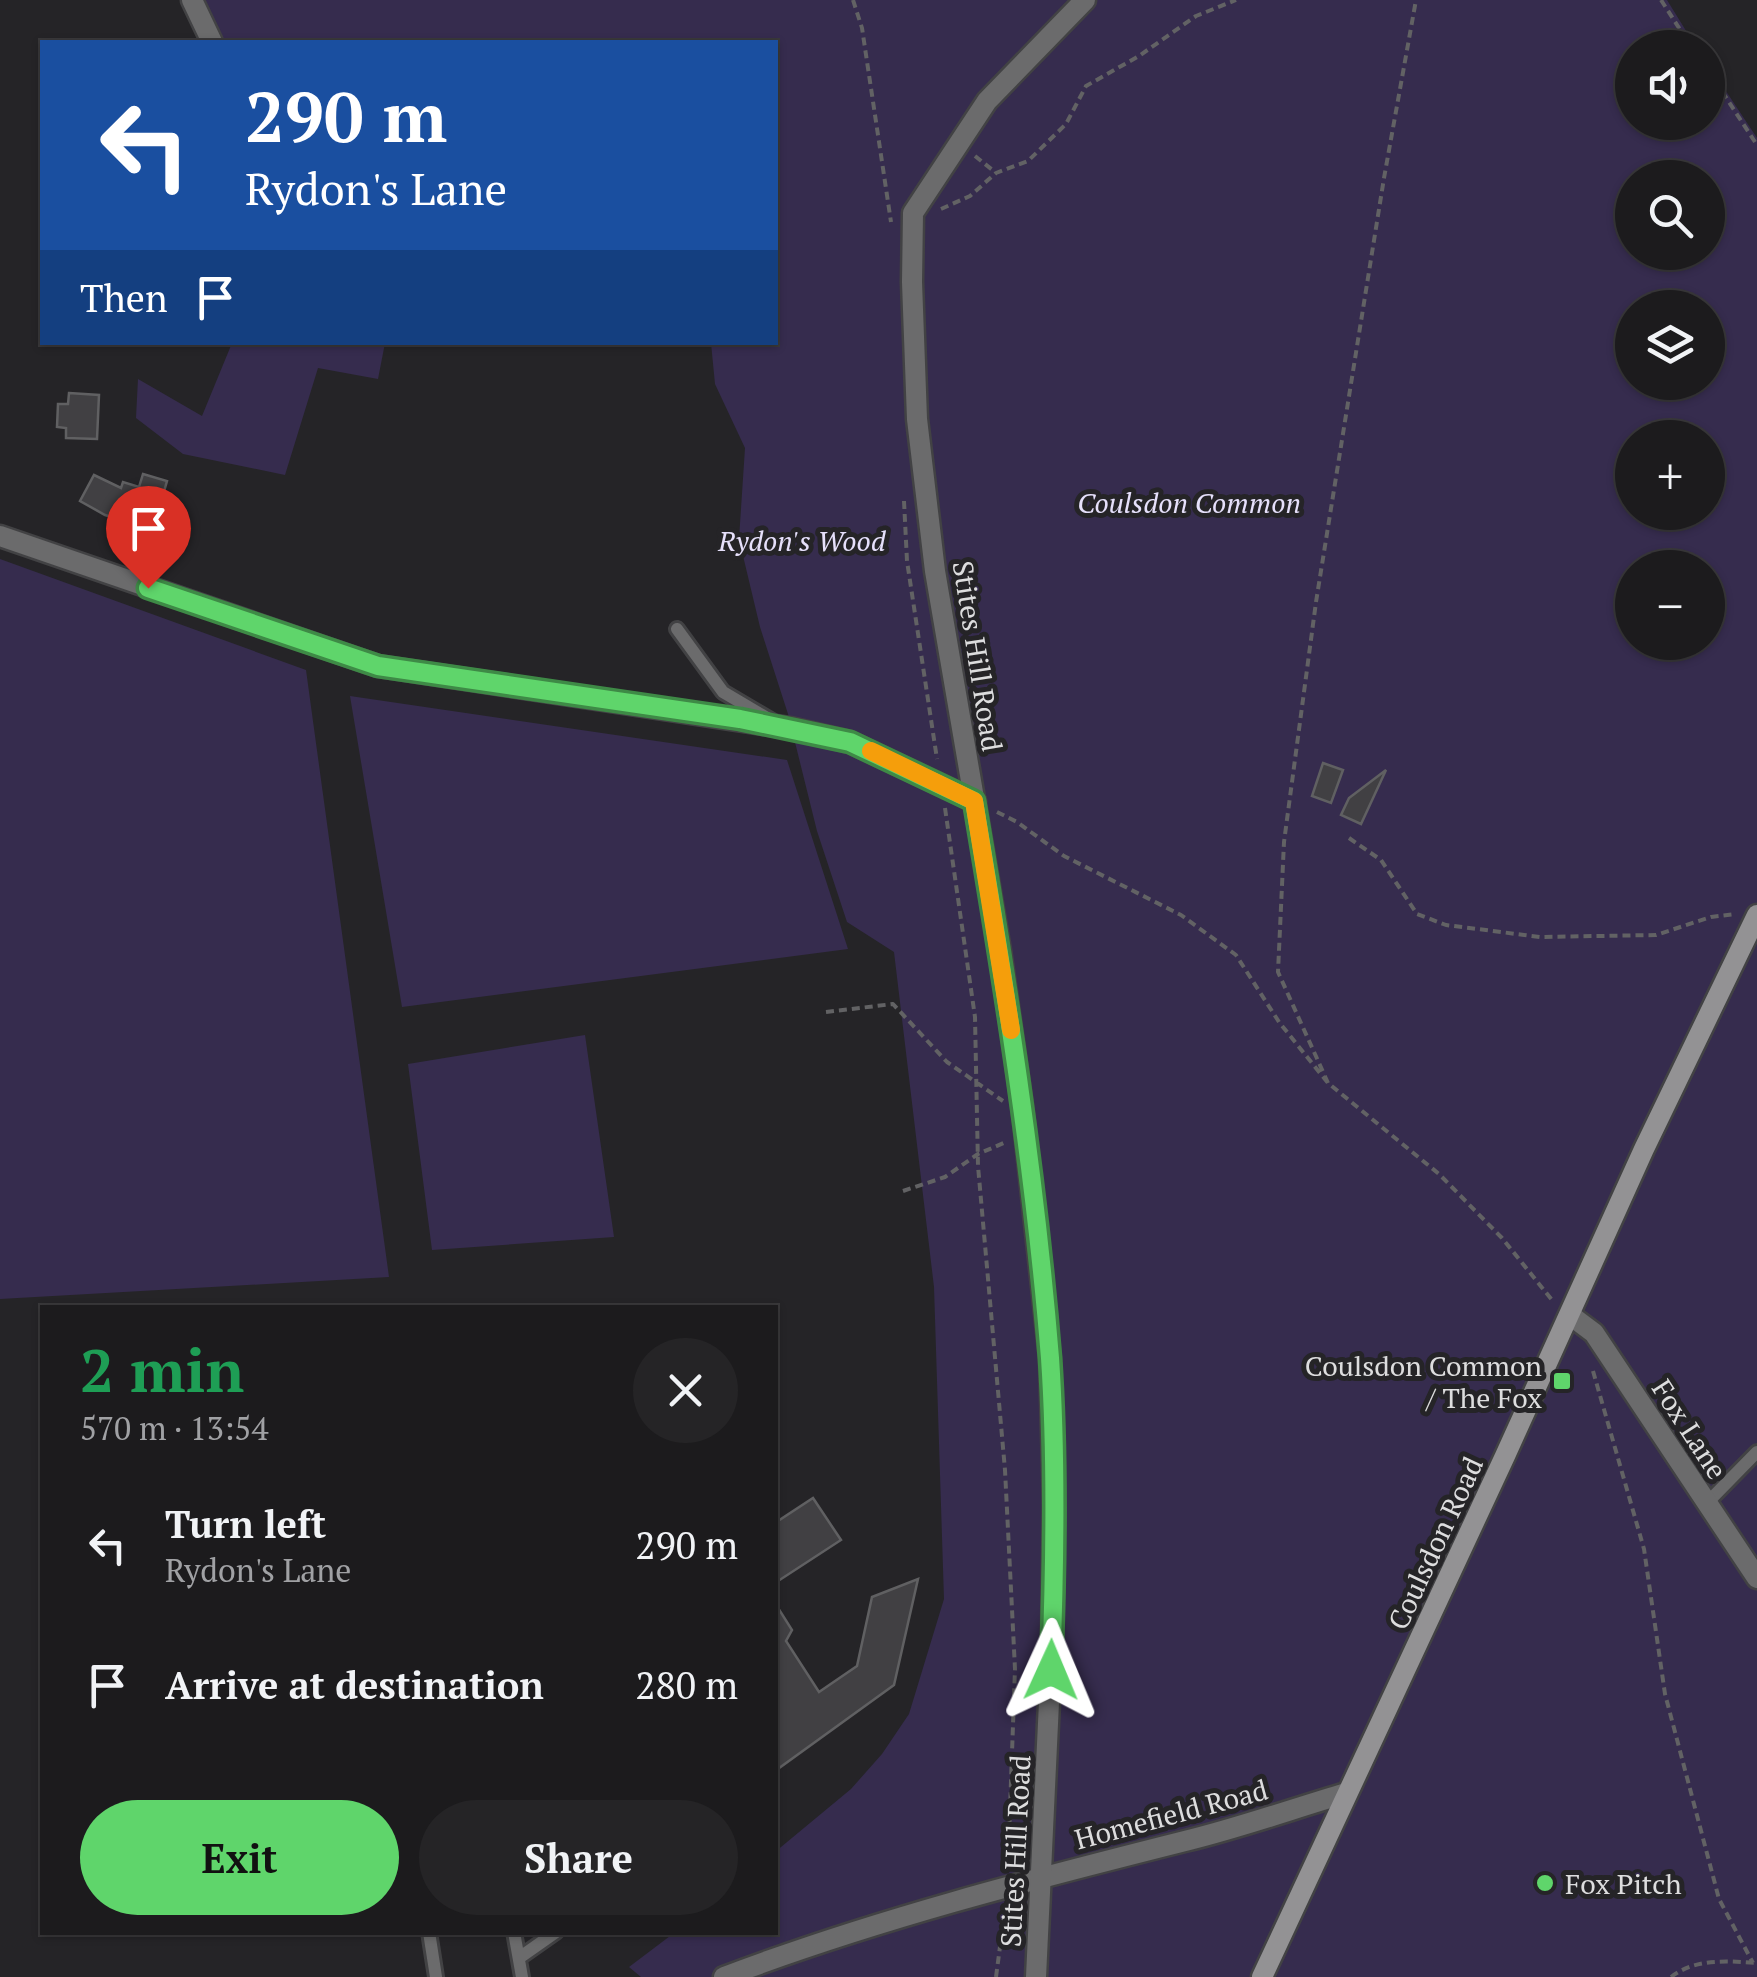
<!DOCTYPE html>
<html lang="en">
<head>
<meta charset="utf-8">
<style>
  body { margin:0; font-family:"PT Serif",serif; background:#252426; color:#f1f3f6; height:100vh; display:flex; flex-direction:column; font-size:38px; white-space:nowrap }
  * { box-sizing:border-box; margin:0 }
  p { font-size:32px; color:#a0a1a4 }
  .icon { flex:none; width:55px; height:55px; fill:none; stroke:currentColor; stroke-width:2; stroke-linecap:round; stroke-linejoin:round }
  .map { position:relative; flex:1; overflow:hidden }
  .side { position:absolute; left:40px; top:1305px; width:738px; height:630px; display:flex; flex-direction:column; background:#1c1b1d; border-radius:0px; box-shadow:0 2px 8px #0004,0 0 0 2px #3a393b }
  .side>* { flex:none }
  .top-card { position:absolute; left:40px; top:40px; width:738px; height:305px; border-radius:0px; box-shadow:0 2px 8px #0004,0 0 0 2px #3a393b; background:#1a4fa0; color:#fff; overflow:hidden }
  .buttons { position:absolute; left:1615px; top:30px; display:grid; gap:20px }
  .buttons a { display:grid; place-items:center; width:110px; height:110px; border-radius:50%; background:#1c1b1d; box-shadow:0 2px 8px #0004,0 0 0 2px #3a393b; font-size:50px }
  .pin { position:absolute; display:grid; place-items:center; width:85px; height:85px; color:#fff; margin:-102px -42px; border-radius:50% 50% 50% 0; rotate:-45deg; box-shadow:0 0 10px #0007 }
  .pin .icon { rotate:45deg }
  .me { position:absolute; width:110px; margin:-55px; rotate:1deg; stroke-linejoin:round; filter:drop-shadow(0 0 8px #0008) }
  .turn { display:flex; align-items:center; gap:35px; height:210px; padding:0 40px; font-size:45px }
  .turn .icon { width:130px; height:130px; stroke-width:2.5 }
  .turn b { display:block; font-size:70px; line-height:85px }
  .then { display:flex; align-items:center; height:95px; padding:0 40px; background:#0003; gap:20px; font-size:38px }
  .round { display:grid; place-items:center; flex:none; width:105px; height:105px; border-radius:52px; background:#252426 }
  .overview { display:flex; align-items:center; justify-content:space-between; height:170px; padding:0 40px }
  h1 { font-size:60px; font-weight:700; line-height:75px; color:#1e9e55 }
  .primary-button { display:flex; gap:20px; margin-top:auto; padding:20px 40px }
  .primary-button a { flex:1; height:115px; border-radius:60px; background:#5fd56b; color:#111; font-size:40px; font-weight:700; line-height:115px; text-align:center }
  .primary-button a+a { background:#252426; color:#f1f3f6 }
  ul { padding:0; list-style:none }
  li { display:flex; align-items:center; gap:30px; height:140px; padding:0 40px }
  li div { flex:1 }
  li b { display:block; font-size:38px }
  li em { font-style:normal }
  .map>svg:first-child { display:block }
  .green { fill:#362c4e; fill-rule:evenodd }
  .building { fill:#414043; stroke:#606062; stroke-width:2.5 }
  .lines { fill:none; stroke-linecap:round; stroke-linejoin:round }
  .service-casing { stroke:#424244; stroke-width:18 }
  .minor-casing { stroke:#424244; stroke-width:25 }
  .tertiary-casing { stroke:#424244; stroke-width:25 }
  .secondary-casing { stroke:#424244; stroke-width:25 }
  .path { stroke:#626264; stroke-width:4; stroke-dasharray:8 5; stroke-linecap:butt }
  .service { stroke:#6b6b6c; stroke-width:12 }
  .minor { stroke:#6b6b6c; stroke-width:20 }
  .tertiary { stroke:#6b6b6c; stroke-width:20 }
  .secondary { stroke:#939294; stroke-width:20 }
  .route-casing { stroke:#3e8a46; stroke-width:25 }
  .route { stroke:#5fd56b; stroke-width:18 }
  .slow { stroke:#f59e0b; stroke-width:18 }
  .poi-dot { fill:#5fd56b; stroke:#252427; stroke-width:4 }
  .labels { text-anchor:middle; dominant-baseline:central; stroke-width:10; stroke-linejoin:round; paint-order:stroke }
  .park-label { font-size:28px; font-style:italic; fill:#e6e0fb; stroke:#252427 }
  .street-label { font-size:28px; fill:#ddddde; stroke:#252427 }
  .poi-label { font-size:28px; fill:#ddddde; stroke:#252427; text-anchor:end }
</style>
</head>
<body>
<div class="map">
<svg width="1757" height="1977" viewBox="0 0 1757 1977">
  <rect width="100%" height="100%" fill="#252427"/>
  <path class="green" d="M203,0h1464l29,47 -64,1v74h76v-58l49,74v1839h-1116l-12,-10 45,-34 101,-1v-80l76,-63 31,-35 27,-40 35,-115 -10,-312 -40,-335 -47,-30 -30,-91 -29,-117 -28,-87 -21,-88 6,-91 -30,-64 -4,-41 64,-1v-300h-552zM1632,178h76v74h-76zM1632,308h76v74h-76zM1632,438h76v74h-76zM1632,568h76v74h-76z
    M232,343v-1l153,1 -7,36 -60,-11 -33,107 -102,-21 -47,-36 2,-39 64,37z
    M0,559l306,111 83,607 -389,22z
    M350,696l437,64 61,189 -446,58z
    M585,1035l29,202 -182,13 -24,-186z"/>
  <path class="building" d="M69,393l30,2 -2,44 -31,-1v-10l-9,-1 1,-23h10z
    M143,474l24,7 -4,14 6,1 -10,35 -54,-16 -25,-14 14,-26 27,13 2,-6 16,5z
    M1323,763l20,7 -12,33 -19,-7z
    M1386,770l-25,54 -20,-9 8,-17z
    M813,1498l28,42 -66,43v-60z
    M918,1579l-24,106 -119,86v-168l17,27 -6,11 33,51 38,-26 15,-69z"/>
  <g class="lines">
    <g class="service-casing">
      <path id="service" d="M677,629l46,63 51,30
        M1706,1504l51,-52
        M429,1932l7,45
        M514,1932l8,45
        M519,1958l37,-26"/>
    </g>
    <g class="minor-casing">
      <path id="minor" d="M192,0l20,42
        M0,536l378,130 412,62 60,14 125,59
        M1570,1315l24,18 163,245
        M724,1977c150,-57 306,-97 461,-136 54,-13 107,-32 161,-48"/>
    </g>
    <g class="tertiary-casing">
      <path id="tertiary" d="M1036,1977l16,-338 2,-135 -4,-145 -28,-254 -22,-155 -65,-379 -18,-152 -5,-137 1,-69 74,-112 98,-101"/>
    </g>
    <g class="secondary-casing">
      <path id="secondary" d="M1262,1977l243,-521 139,-307 113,-234"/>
    </g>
    <path class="path" d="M853,0l9,28 29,194
      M1661,0l31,48
      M1708,70l49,75
      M975,156l20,16
      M941,209l29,-13 26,-23 32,-12 38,-37 20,-38 53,-30 57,-40 40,-16
      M904,501l3,60 30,198
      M945,808l30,209 3,149 27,304 10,199 -7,196
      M997,812l20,10 47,34 117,59 55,40 43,67 49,61 111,91 63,64 50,62
      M1349,838l32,22 36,54 29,11 94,12 116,-2 55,-18 25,-3
      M826,1012l67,-8 54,58 56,39
      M1328,1083l-50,-111 6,-130 32,-240 68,-424 32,-178
      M903,1191l42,-14 33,-23 28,-12
      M1593,1371l51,178 21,145 54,205 34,64
      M996,1977l9,-68
      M1671,1977c25,-19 56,-16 86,-14"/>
    <use href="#service" class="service"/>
    <use href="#minor" class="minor"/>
    <use href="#tertiary" class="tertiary"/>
    <use href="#secondary" class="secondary"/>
  </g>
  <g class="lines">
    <g class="route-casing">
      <path id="route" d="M148,588l230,78 362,53 110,23 124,59c31,184 61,370 76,557 7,103 5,208 1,312"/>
    </g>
    <use href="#route" class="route"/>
    <path class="slow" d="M871,751l103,50 37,229"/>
  </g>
  <g class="poi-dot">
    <rect x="1552" y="1371" width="20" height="20" rx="5"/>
    <circle cx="1545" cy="1883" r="10"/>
  </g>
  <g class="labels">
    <g class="park-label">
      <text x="1189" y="502">Coulsdon Common</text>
      <text x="802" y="540">Rydon's Wood</text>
    </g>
    <g class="street-label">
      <text transform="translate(978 656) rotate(81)">Stites Hill Road</text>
      <text transform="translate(1690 1429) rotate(57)">Fox Lane</text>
      <text transform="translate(1435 1543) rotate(-65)">Coulsdon Road</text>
      <text transform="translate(1171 1814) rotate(-15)">Homefield Road</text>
      <text transform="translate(1015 1851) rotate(-87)">Stites Hill Road</text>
    </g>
    <g class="poi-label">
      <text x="1542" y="1365">Coulsdon Common<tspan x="1542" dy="32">/ The Fox</tspan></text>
      <text x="1565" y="1883" text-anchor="start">Fox Pitch</text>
    </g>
  </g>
</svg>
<div class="buttons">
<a><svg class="icon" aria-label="sound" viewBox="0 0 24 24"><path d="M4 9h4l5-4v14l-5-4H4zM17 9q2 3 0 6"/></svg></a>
<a><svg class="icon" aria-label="search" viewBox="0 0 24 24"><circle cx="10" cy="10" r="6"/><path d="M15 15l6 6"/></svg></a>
<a><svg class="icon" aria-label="layers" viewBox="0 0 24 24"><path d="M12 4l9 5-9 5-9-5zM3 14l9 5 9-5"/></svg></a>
<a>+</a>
<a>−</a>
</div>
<div class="pin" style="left:148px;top:588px;background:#d93025"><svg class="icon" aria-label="arrive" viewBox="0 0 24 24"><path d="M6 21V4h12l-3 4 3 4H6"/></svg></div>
<svg class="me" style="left:1051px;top:1670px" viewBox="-20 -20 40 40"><path d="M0-17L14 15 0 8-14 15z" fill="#5fd56b" stroke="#fff" stroke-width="4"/></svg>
<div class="top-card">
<div class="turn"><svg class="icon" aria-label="left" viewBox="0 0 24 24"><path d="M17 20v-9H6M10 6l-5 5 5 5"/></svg><div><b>290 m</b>Rydon's Lane</div></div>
<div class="then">Then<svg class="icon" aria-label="arrive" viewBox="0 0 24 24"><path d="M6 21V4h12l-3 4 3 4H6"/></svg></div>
</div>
<section class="side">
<div class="overview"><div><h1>2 min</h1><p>570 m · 13:54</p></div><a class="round"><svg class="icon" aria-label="close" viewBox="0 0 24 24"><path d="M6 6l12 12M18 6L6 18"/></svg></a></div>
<ul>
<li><svg class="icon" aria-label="left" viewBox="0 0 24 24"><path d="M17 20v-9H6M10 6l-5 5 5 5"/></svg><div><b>Turn left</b><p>Rydon's Lane</p></div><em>290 m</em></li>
<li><svg class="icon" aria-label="arrive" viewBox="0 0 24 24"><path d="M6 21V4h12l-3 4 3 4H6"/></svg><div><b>Arrive at destination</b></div><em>280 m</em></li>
</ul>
<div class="primary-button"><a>Exit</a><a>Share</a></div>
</section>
</div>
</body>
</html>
